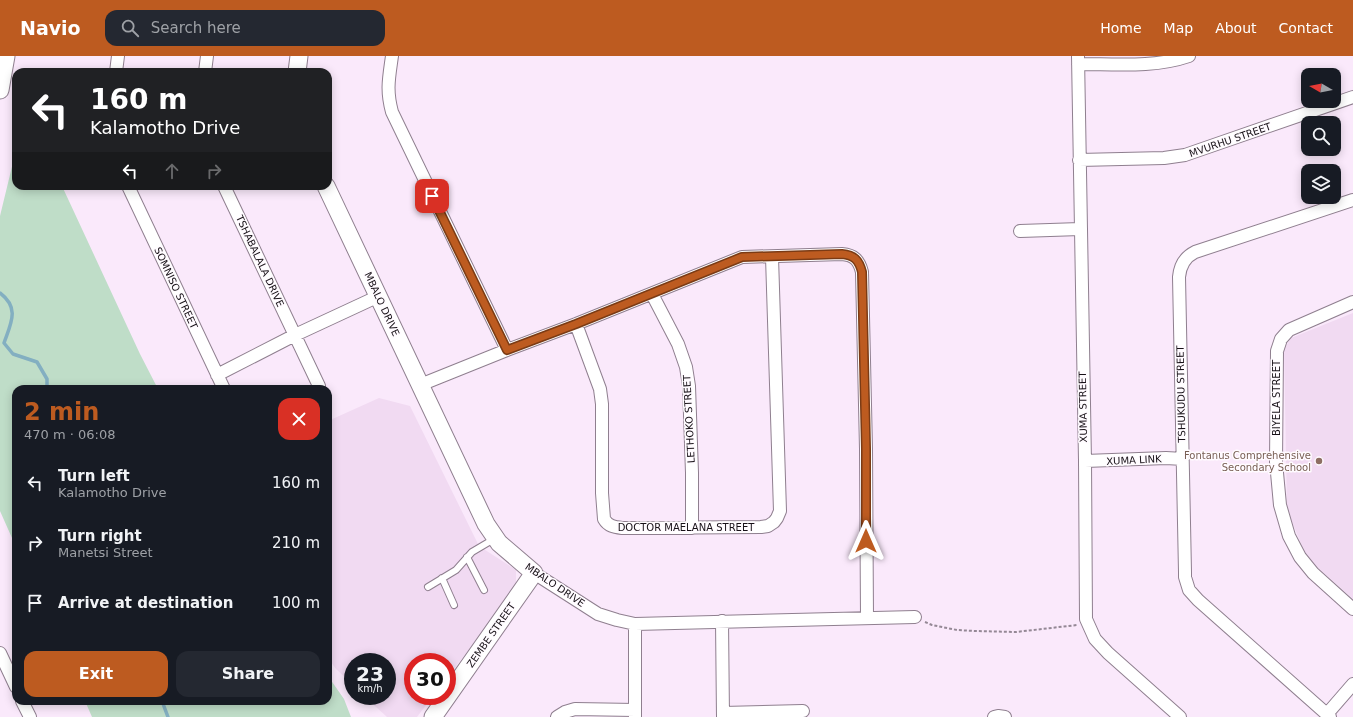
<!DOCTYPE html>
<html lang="en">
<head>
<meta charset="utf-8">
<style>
  body { margin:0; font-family:"DejaVu Sans",sans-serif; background:#242831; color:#f1f3f6; height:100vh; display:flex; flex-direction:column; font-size:15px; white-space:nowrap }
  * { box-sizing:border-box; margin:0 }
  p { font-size:13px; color:#9ea1a6 }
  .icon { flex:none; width:22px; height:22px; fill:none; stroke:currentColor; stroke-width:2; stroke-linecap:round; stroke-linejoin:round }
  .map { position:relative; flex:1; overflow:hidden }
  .sheet { position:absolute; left:12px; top:329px; width:320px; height:320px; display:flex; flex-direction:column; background:#171b24; border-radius:12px; box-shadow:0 2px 10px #0003 }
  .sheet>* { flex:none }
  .guide { position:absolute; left:12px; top:12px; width:320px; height:122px; border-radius:12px; box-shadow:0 2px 10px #0003; background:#202124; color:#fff; overflow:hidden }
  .needle { width:26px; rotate:279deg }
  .controls { position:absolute; left:1301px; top:12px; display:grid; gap:8px }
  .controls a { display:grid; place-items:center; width:40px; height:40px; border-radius:8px; background:#171b24; box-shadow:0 2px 10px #0003; font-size:20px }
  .speed { position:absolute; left:344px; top:597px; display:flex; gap:8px; font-size:20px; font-weight:700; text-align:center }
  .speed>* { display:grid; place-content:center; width:52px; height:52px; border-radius:50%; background:#171b24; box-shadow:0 2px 10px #0003; line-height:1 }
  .speed small { font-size:10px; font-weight:400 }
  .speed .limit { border:6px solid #d22; background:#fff; color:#111 }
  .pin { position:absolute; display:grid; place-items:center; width:34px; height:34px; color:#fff; margin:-17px; border-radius:8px; box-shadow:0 2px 6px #0006 }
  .me { position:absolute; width:44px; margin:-22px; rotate:0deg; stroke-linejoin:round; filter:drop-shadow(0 0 3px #0008) }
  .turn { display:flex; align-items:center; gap:14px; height:84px; padding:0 12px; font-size:18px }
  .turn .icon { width:52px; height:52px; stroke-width:2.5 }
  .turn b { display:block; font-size:28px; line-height:34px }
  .lanes { display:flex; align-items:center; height:38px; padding:0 12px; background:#0003; justify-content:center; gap:20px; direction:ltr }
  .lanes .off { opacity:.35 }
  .round { display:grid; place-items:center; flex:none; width:42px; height:42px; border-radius:12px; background:#242831 }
  .summary { display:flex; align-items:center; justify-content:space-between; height:68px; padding:0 12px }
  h1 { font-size:24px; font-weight:700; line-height:30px; color:#bd5b20 }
  .cta { display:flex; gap:8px; margin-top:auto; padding:8px 12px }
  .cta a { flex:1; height:46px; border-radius:12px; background:#bd5b20; color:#fff; font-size:16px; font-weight:700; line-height:46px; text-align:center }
  .cta a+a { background:#242831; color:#f1f3f6 }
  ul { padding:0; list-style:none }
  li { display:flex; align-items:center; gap:12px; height:60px; padding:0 12px }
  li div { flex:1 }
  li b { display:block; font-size:15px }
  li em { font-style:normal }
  header { display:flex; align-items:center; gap:24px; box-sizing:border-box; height:56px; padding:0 20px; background:#bd5b20; color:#fff }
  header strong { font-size:19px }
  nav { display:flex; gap:22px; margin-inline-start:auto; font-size:14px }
  .search { width:280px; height:36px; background:#242831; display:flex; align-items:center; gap:10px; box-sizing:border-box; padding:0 14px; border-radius:12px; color:#9ea1a6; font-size:15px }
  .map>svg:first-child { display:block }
  .built { fill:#f1daf2 }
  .green { fill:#bfddc8 }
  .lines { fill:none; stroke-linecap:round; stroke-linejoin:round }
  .stream { stroke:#83afc1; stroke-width:3.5 }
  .lane-casing { stroke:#8f7f8f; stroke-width:8 }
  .street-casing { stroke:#8f7f8f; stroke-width:14 }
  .secondary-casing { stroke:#8f7f8f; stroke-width:19 }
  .path { stroke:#948895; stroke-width:2; stroke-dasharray:3 2; stroke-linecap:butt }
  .lane { stroke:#fff; stroke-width:6 }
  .street { stroke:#fff; stroke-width:12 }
  .secondary { stroke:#fff; stroke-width:17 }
  .route-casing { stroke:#7b3b15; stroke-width:10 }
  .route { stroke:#bd5b20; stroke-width:7 }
  .education-dot { fill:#8d6e63; stroke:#fffbff; stroke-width:1.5 }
  .labels { text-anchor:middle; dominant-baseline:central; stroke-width:3; stroke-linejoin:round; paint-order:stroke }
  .street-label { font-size:10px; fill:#161016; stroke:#fffbff }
  .education-label { font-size:10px; fill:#785e54; stroke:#fffbff; text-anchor:end }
</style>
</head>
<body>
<header>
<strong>Navio</strong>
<div class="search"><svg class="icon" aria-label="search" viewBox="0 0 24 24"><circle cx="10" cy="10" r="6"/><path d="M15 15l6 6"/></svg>Search here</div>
<nav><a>Home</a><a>Map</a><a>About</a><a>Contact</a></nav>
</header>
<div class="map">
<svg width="1353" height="661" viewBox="0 0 1353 661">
  <rect width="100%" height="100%" fill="#fae9fb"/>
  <path class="built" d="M1353,257v286l-46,-41 -20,-48 -3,-161 7,-11z
    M379,342l31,8 69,140 37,24v18l-69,90v-16h-34v34h20l-16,21h-30l-23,-21h23v-34h-34v23l-17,-16 -8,-11v-237z"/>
  <path class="green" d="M16,94v36h46l78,168 18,35h-142v158l-16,-36v-295z
    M328,620l16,23 7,18h-259l-7,-16h243z"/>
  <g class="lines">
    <path class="stream" d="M0,237c20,15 11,30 4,50l9,11 24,8 10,17v10
      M162,645l6,16"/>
    <g class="lane-casing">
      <path id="lane" d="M467,501l17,33
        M442,522l12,27
        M428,531l28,-17 16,-18 22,-13"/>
    </g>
    <g class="street-casing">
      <path id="street" d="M392,0c-3,22 -6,34 0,56l115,238
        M1078,0l7,405 1,158 9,20 13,14 72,64
        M1078,8c37,0 76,4 111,-8
        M116,16l2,-16
        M205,16l2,-16
        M1079,104l85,-2 21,-3 168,-58
        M128,130l96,203
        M224,130l95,200
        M1020,175l60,-2
        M652,238l26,50 8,23 3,19 3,87v55
        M1353,246l-64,28 -8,9 -4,12 -1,111 4,43 9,31 11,21 13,16 40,36
        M576,268l24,65 2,15v89l2,26c4,7 10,8 18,9l139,-1 7,-1 6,-4 3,-4 3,-7 -8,-254
        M217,319l78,-40 84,-39
        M420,329l87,-35 69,-26 166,-67 100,-3c12,1 17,6 20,18l4,177 1,168
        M1085,405l81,-3 17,1
        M534,517l64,41 19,6 18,4 280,-7
        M722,565l1,96
        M635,568v93
        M0,597l16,34
        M22,645l8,16
        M723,657l80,-2
        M1327,658l26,-30
        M557,661l8,-5 10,-3 60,1
        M994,661l4,-1 7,1
        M1330,661l-132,-117 -9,-10 -4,-13v-5l-6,-295c1,-11 6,-20 16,-25l158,-52"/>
    </g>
    <g class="secondary-casing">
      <path id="secondary" d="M297,16l2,-16
        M0,34l6,-34
        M326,130l160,338 13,19 35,30 -101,144"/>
    </g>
    <path class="path" d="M925,566l7,3 25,5 18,1 41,1 61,-7"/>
    <use href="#lane" class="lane"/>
    <use href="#street" class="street"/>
    <use href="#secondary" class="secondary"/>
  </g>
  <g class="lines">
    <g class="route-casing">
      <path id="route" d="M432,140l75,154 69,-26 166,-67 100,-3c12,1 17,6 20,18l4,177v92"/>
    </g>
    <use href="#route" class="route"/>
  </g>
  <circle class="education-dot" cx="1319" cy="405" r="4"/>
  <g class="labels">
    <g class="street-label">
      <text transform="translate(1230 84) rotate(-19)">MVURHU STREET</text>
      <text transform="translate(260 205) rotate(65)">TSHABALALA DRIVE</text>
      <text transform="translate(176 232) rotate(65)">SOMNISO STREET</text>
      <text transform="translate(382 248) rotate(65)">MBALO DRIVE</text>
      <text transform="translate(1181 338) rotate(-91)">TSHUKUDU STREET</text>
      <text transform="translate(1276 342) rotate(-90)">BIYELA STREET</text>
      <text transform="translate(1083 351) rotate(-91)">XUMA STREET</text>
      <text transform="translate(689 363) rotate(-93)">LETHOKO STREET</text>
      <text transform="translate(1134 404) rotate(-3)">XUMA LINK</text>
      <text x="686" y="471">DOCTOR MAELANA STREET</text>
      <text transform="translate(555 529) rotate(34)">MBALO DRIVE</text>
      <text transform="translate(491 579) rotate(-55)">ZEMBE STREET</text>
    </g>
    <g class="education-label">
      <text x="1311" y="399">Fontanus Comprehensive<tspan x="1311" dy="12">Secondary School</tspan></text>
    </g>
  </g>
</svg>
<div class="controls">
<a><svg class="needle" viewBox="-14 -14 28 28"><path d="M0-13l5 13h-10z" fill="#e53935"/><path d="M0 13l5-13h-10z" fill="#9ea1a6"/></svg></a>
<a><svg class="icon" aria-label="search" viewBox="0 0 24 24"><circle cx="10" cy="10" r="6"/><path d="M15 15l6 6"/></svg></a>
<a><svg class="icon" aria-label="layers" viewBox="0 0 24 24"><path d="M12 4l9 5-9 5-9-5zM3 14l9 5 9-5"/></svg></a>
</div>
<div class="speed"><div>23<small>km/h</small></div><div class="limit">30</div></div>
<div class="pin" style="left:432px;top:140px;background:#d93025"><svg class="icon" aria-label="arrive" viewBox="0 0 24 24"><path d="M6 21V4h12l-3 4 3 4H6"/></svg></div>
<svg class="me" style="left:866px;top:485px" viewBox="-20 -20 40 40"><path d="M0-17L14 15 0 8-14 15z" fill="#bd5b20" stroke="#fff" stroke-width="4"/></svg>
<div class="guide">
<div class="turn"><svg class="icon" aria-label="left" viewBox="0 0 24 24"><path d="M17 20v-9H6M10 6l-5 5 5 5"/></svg><div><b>160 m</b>Kalamotho Drive</div></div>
<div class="lanes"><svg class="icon" aria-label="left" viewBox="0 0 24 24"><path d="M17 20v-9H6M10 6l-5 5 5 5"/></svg><svg class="icon off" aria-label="ahead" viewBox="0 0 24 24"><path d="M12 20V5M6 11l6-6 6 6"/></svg><svg class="icon off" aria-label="right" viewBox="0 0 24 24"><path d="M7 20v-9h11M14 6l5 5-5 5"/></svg></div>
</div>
<section class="sheet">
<div class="summary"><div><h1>2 min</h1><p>470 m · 06:08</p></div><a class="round" style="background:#d93025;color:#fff"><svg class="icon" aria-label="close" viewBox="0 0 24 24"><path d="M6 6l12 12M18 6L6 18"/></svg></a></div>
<ul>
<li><svg class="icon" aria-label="left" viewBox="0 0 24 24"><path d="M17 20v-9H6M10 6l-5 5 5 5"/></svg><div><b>Turn left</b><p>Kalamotho Drive</p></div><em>160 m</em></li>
<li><svg class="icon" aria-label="right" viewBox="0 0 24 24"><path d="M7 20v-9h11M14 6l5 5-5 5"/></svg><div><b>Turn right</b><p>Manetsi Street</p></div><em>210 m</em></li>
<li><svg class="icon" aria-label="arrive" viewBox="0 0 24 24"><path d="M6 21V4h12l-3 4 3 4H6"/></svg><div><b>Arrive at destination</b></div><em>100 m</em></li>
</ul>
<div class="cta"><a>Exit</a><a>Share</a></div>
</section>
</div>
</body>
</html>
